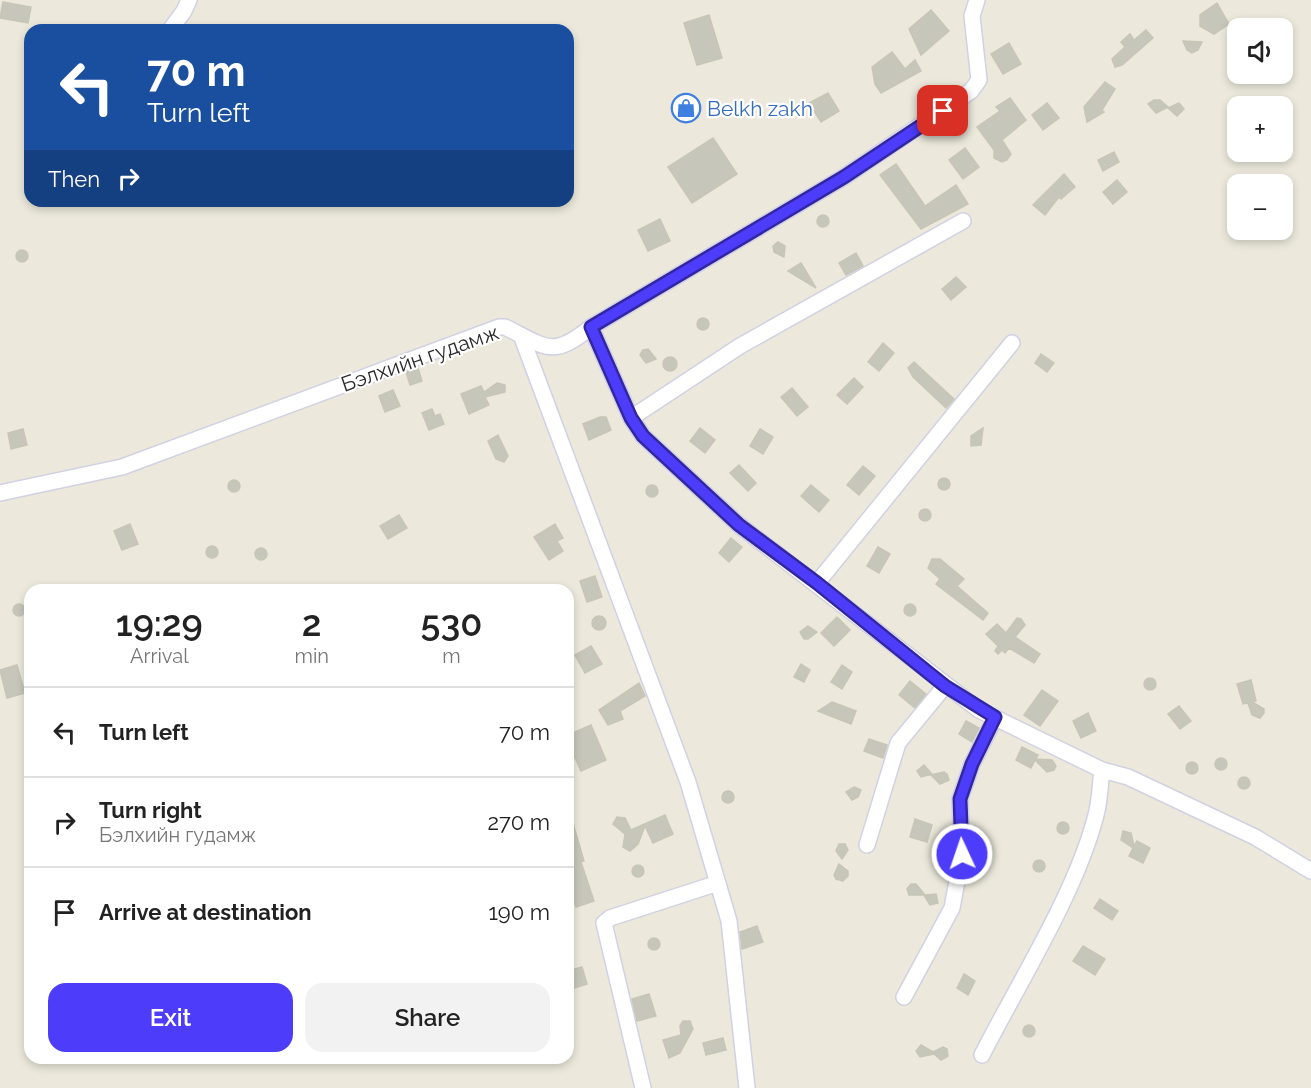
<!DOCTYPE html>
<html lang="en">
<head>
<meta charset="utf-8">
<style>
  body { margin:0; font-family:Raleway,sans-serif; background:#f2f2f2; color:#222; height:100vh; display:flex; flex-direction:column; font-size:22px; white-space:nowrap }
  * { box-sizing:border-box; margin:0 }
  p { font-size:20px; color:#767676 }
  .icon { flex:none; width:33px; height:33px; fill:none; stroke:currentColor; stroke-width:2; stroke-linecap:round; stroke-linejoin:round }
  .map { position:relative; flex:1; overflow:hidden }
  .drawer { position:absolute; left:24px; top:584px; width:550px; height:480px; display:flex; flex-direction:column; background:#fff; border-radius:18px; box-shadow:0 3px 9px #0003 }
  .drawer>* { flex:none }
  .banner { position:absolute; left:24px; top:24px; width:550px; height:183px; border-radius:18px; box-shadow:0 3px 9px #0003; background:#1a4fa0; color:#fff; overflow:hidden }
  .fabs { position:absolute; left:1227px; top:18px; display:grid; gap:12px }
  .fabs a { display:grid; place-items:center; width:66px; height:66px; border-radius:12px; background:#fff; box-shadow:0 3px 9px #0003; font-size:30px }
  .pin { position:absolute; display:grid; place-items:center; width:51px; height:51px; color:#fff; margin:-26px; border-radius:12px; box-shadow:0 3px 9px #0006 }
  .me { position:absolute; width:66px; margin:-33px; rotate:357deg; stroke-linejoin:round; filter:drop-shadow(0 0 4px #0008) }
  .turn { display:flex; align-items:center; gap:21px; height:126px; padding:0 24px; font-size:27px }
  .turn .icon { width:78px; height:78px; stroke-width:2.5 }
  .turn b { display:block; font-size:42px; line-height:51px }
  .then { display:flex; align-items:center; height:57px; padding:0 24px; background:#0003; gap:12px; font-size:22px }
  .eta { display:flex; justify-content:space-evenly; align-items:center; height:102px; text-align:center }
  .eta b { font-size:36px; font-weight:600; line-height:42px }
  .primary-button { display:flex; gap:12px; margin-top:auto; padding:12px 24px }
  .primary-button a { flex:1; height:69px; border-radius:18px; background:#4d3cf9; color:#fff; font-size:24px; font-weight:600; line-height:69px; text-align:center }
  .primary-button a+a { background:#f2f2f2; color:#222 }
  ul { padding:0; list-style:none }
  li { display:flex; align-items:center; gap:18px; height:90px; padding:0 24px; border-top:2px solid #e0e0e0 }
  li div { flex:1 }
  li b { display:block; font-size:22px }
  li em { font-style:normal }
  .map>svg:first-child { display:block }
  .building { fill:#c7c6bb; stroke:#c7c6b5; stroke-width:1.5 }
  .lines { fill:none; stroke-linecap:round; stroke-linejoin:round }
  .minor-casing { stroke:#d2d1e3; stroke-width:18 }
  .minor { stroke:#fff; stroke-width:15 }
  .route-casing { stroke:#3227a2; stroke-width:15 }
  .route { stroke:#4d3cf9; stroke-width:10 }
  .labels { text-anchor:middle; dominant-baseline:central; stroke-width:4.5; stroke-linejoin:round; paint-order:stroke }
  .shop-label { font-size:21px; fill:#366cbe; stroke:#fff; text-anchor:start }
  .street-label { font-size:21px; fill:#2a2a2a; stroke:#fff }
</style>
</head>
<body>
<div class="map">
<svg width="1311" height="1088" viewBox="0 0 1311 1088">
  <rect width="100%" height="100%" fill="#ece9dc"/>
  <path class="building" d="M3,2l28,5 -3,16 -28,-5z
    M1217,3l12,21 -15,10 -14,-8v-11z
    M931,10l18,21 -28,24 -12,-26z
    M709,15l13,43 -25,7 -13,-42z
    M1146,30l7,8 -31,27 -7,2 -3,-8 13,-12 -4,-5 9,-8 4,6z
    M1183,41l19,1 -4,8 -6,3 -5,-3z
    M1009,43l12,21 -18,10 -12,-20z
    M892,52l13,17 10,-9 6,11 -40,22 -6,-9 -3,-17z
    M1105,82l10,7 -13,21 2,2 -17,10 -3,-15z
    M828,93l11,18 -18,11 -12,-19z
    M1010,98l16,22 -24,20 9,14 -4,6 -5,2 -8,-4v-8l-17,-23 23,-16 -4,-4z
    M1154,100h6l8,7 -12,6 -8,-9z
    M1047,103l12,15 -16,12 -11,-15z
    M1179,103l5,6 -7,7 -9,-8z
    M713,138l24,36 -45,29 -24,-36z
    M965,148l14,19 -16,12 -14,-19z
    M1114,152l5,10 -16,9 -5,-11z
    M896,164l29,42 31,-21 12,19 -47,25 -41,-54z
    M1064,174l11,13 -14,12 -2,-2 -14,18 -12,-10z
    M1117,180l10,12 -14,12 -10,-12z
    M817 221a6 6 0 1 1 12 0a6 6 0 1 1-12 0Z
    M660,219l10,22 -22,10 -10,-21z
    M778,242l7,4 -1,11 -10,-5 -1,-6z
    M16 256a6 6 0 1 1 12 0a6 6 0 1 1-12 0Z
    M856,253l7,13 -17,9 -7,-12z
    M801,263l15,25 -28,-17z
    M956,277l10,10 -15,13 -9,-11z
    M697 324a6 6 0 1 1 12 0a6 6 0 1 1-12 0Z
    M883,343l11,10 -15,18 -11,-9z
    M648,349l8,10 -10,4 -6,-8 3,-5z
    M1041,354l13,9 -7,9 -12,-9z
    M663 364a7 7 0 1 1 14 0a7 7 0 1 1-14 0Z
    M914,362l40,37 -8,9 -33,-31 -5,-9z
    M418,368l4,13 -12,4 -4,-13z
    M854,378l9,9 -16,17 -10,-9z
    M497,383l8,2v7l-20,5 4,8 -20,9 -8,-20 20,-8 3,6z
    M792,388l16,19 -11,9 -16,-19z
    M393,390l7,16 -15,6 -6,-16z
    M432,409l3,7 5,-2 4,10 -15,6 -7,-17z
    M600,417h6l5,13 -22,10 -6,-16z
    M700,428l15,12 -10,13 -15,-12z
    M983,428l-2,17 -10,1v-10z
    M23,429l4,16 -16,4 -3,-16z
    M760,429l13,8 -10,17 -13,-8z
    M498,435l10,21 -4,6 -8,-3 -8,-18z
    M739,465l17,18 -8,8 -18,-18z
    M863,466l12,10 -16,19 -12,-10z
    M938 484a6 6 0 1 1 12 0a6 6 0 1 1-12 0Z
    M228 486a6 6 0 1 1 12 0a6 6 0 1 1-12 0Z
    M646 491a6 6 0 1 1 12 0a6 6 0 1 1-12 0Z
    M811,485l18,15 -10,12 -18,-16z
    M919 515a6 6 0 1 1 12 0a6 6 0 1 1-12 0Z
    M399,515l8,13 -19,11 -8,-13z
    M130,524l8,20 -16,6 -8,-19z
    M555,524l8,14 -6,3 6,10 -14,9 -15,-23z
    M731,538l11,9 -13,15 -10,-9z
    M206 552a6 6 0 1 1 12 0a6 6 0 1 1-12 0Z
    M878,547l12,7 -11,19 -12,-7z
    M255 554a6 6 0 1 1 12 0a6 6 0 1 1-12 0Z
    M932,559h8l24,20 -7,7 31,27 -5,7 -47,-36 4,-5 -12,-11z
    M595,576l7,21 -15,5 -7,-21z
    M13 610a6 6 0 1 1 12 0a6 6 0 1 1-12 0Z
    M904 610a6 6 0 1 1 12 0a6 6 0 1 1-12 0Z
    M592 623a7 7 0 1 1 14 0a7 7 0 1 1-14 0Z
    M837,617l13,13 -16,16 -13,-13z
    M1017,618l4,1 4,6 -10,12 25,17 -6,9 -25,-15 -4,5 -3,-3 -4,4 -3,-3 3,-5 -12,-12 11,-10 9,9z
    M808,626l9,6 -9,7h-4l-4,-7z
    M591,646l11,18 -17,9 -10,-18z
    M801,664l9,6 -6,12 -10,-5z
    M17,665l8,28 -18,5 -7,-28z
    M842,665l10,7 -10,17 -11,-7z
    M1144 684a6 6 0 1 1 12 0a6 6 0 1 1-12 0Z
    M1251,680l5,21 -4,1 12,7v4l-4,5 -8,-3 -4,-12 -5,1 -6,-20z
    M910,681l16,13 -11,14 -16,-13z
    M639,683l6,13 -25,15 3,8 -15,6 -9,-15z
    M1042,690l16,11 -18,25 -16,-11z
    M832,702l24,9 -5,13 -33,-13z
    M1179,706l12,15 -11,8 -12,-15z
    M1088,713l8,18 -15,7 -8,-17z
    M966,721l13,7 -7,14 -13,-8z
    M591,725l15,35 -25,11 -13,-29v-7z
    M869,739l18,6 -4,13 -19,-7z
    M1022,747l16,8 -2,4 16,1 4,6 -2,4 -7,2 -12,-12 -4,8 -15,-8z
    M1215 764a6 6 0 1 1 12 0a6 6 0 1 1-12 0Z
    M1186 768a6 6 0 1 1 12 0a6 6 0 1 1-12 0Z
    M924,765l8,9 -11,3 -4,-6z
    M944,772l3,2 2,6 -9,4 -9,-9z
    M1238 783a6 6 0 1 1 12 0a6 6 0 1 1-12 0Z
    M854,787l7,3 -3,7 -6,3 -6,-8z
    M722 797a6 6 0 1 1 12 0a6 6 0 1 1-12 0Z
    M665,815l8,19 -20,9 -8,-17 -7,18 -8,7 -7,-4 2,-13 -12,-10 4,-7 8,1 6,12z
    M915,819l17,6 -5,17 -17,-5z
    M568,820h4l12,41 -3,1 13,39 -18,6 -8,-23z
    M1057 828a6 6 0 1 1 12 0a6 6 0 1 1-12 0Z
    M1123,831l8,2 3,13 3,-5 13,7 -7,15 -14,-7 4,-8 -12,-8z
    M839,844h6l3,6 -6,9 -6,-8z
    M1033 866a6 6 0 1 1 12 0a6 6 0 1 1-12 0Z
    M839,864l9,7v5l-5,5 -7,-2 -2,-4z
    M632 871a6 6 0 1 1 12 0a6 6 0 1 1-12 0Z
    M911,884h5l9,11 11,-1 2,9 -8,2 -6,-10h-15l-2,-6z
    M1100,899l18,12 -6,9 -18,-12z
    M757,926l6,16 -21,7 -2,-17z
    M648 944a6 6 0 1 1 12 0a6 6 0 1 1-12 0Z
    M1083,946l22,13 -10,16 -22,-14z
    M582,967l5,17 -19,6v-19z
    M964,974l11,7 -7,14 -11,-7z
    M649,994l7,22 -19,5 -5,-22z
    M683,1021h7l3,8 -13,24 -11,5 -6,-18 18,-5 -1,-9z
    M1023 1031a6 6 0 1 1 12 0a6 6 0 1 1-12 0Z
    M723,1038l3,12 -20,5 -3,-12z
    M921,1045l12,7 10,-5 4,2 1,7 -7,4 -7,-6 -14,3 -4,-6z"/>
  <g class="lines">
    <g class="minor-casing">
      <path id="minor" d="M170,30l14,-19 5,-11
        M591,327l40,91 12,18 96,89 240,185 123,60 26,7 127,60 56,34
        M521,335l167,447 41,139 18,167
        M631,418l109,-72 223,-125
        M0,493l122,-26 377,-140h6c41,20 47,32 86,0l253,-150 127,-86 8,-11 -7,-64 5,-16
        M817,583l195,-240
        M867,845l31,-102 47,-57
        M904,997l48,-89 10,-54 -2,-55 12,-35 23,-46
        M982,1055c37,-73 94,-162 114,-240 4,-14 4,-31 6,-45
        M643,1088l-39,-165 6,-5 108,-35"/>
    </g>
    <use href="#minor" class="minor"/>
  </g>
  <g class="lines">
    <g class="route-casing">
      <path id="route" d="M943,111l-99,66 -253,150 40,91 12,18 96,89 78,58 128,103 50,31 -23,47 -12,35 2,55"/>
    </g>
    <use href="#route" class="route"/>
  </g>
  <defs>
    <g id="shop-ring" transform="scale(1.5)"><circle r="9.5" fill="#fff" stroke="#3f7fe0" stroke-width="1.5"/><path d="M-5-2.5h2.3a2.7 3.5 0 0 1 5.4 0H5L5.5 6h-11ZM-1.5-2.5h3a1.5 2.3 0 0 0-3 0Z" fill="#3f7fe0"/></g>
  </defs>
  <g fill-rule="evenodd">
    <use href="#shop-ring" x="686" y="108"/>
  </g>
  <g class="labels">
    <g class="shop-label">
      <text x="707" y="108">Belkh zakh</text>
    </g>
    <g class="street-label">
      <text transform="translate(420 358) rotate(-19)">Бэлхийн гудамж</text>
    </g>
  </g>
</svg>
<div class="fabs">
<a><svg class="icon" aria-label="sound" viewBox="0 0 24 24"><path d="M4 9h4l5-4v14l-5-4H4zM17 9q2 3 0 6"/></svg></a>
<a>+</a>
<a>−</a>
</div>
<div class="pin" style="left:943px;top:111px;background:#d93025"><svg class="icon" aria-label="arrive" viewBox="0 0 24 24"><path d="M6 21V4h12l-3 4 3 4H6"/></svg></div>
<svg class="me" style="left:962px;top:854px" viewBox="-20 -20 40 40"><circle r="17" fill="#4d3cf9" stroke="#fff" stroke-width="3"/><path d="M0-11L8 9 0 5-8 9z" fill="#fff"/></svg>
<div class="banner">
<div class="turn"><svg class="icon" aria-label="left" viewBox="0 0 24 24"><path d="M17 20v-9H6M10 6l-5 5 5 5"/></svg><div><b>70 m</b>Turn left</div></div>
<div class="then">Then<svg class="icon" aria-label="right" viewBox="0 0 24 24"><path d="M7 20v-9h11M14 6l5 5-5 5"/></svg></div>
</div>
<section class="drawer">
<div class="eta">
<div><b>19:29</b><p>Arrival</p></div>
<div><b>2</b><p>min</p></div>
<div><b>530</b><p>m</p></div>
</div>
<ul>
<li><svg class="icon" aria-label="left" viewBox="0 0 24 24"><path d="M17 20v-9H6M10 6l-5 5 5 5"/></svg><div><b>Turn left</b></div><em>70 m</em></li>
<li><svg class="icon" aria-label="right" viewBox="0 0 24 24"><path d="M7 20v-9h11M14 6l5 5-5 5"/></svg><div><b>Turn right</b><p>Бэлхийн гудамж</p></div><em>270 m</em></li>
<li><svg class="icon" aria-label="arrive" viewBox="0 0 24 24"><path d="M6 21V4h12l-3 4 3 4H6"/></svg><div><b>Arrive at destination</b></div><em>190 m</em></li>
</ul>
<div class="primary-button"><a>Exit</a><a>Share</a></div>
</section>
</div>
</body>
</html>
